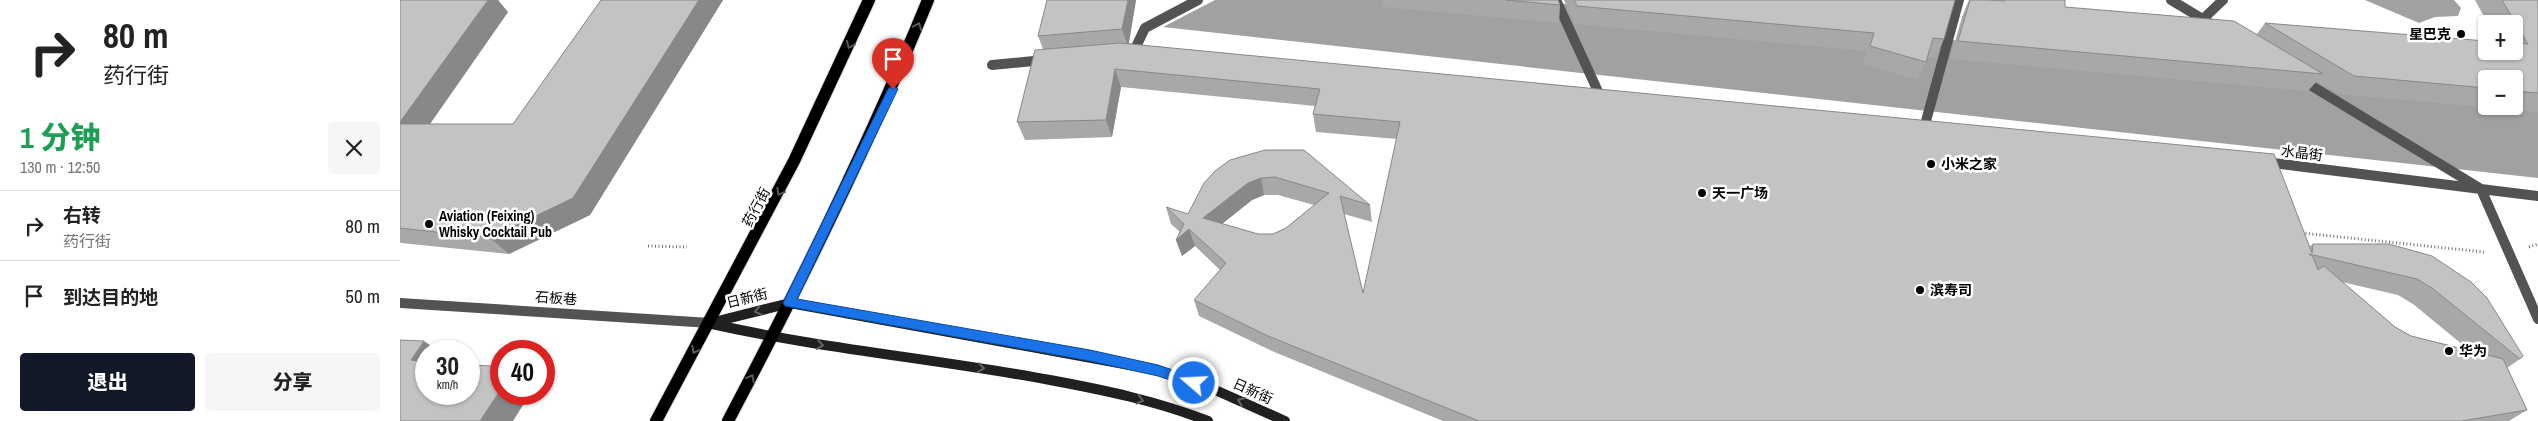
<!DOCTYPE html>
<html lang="zh">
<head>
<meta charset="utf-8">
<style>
  body { margin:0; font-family:"Archivo Narrow","Noto Sans SC",sans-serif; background:#f6f6f6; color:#222; height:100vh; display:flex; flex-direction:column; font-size:19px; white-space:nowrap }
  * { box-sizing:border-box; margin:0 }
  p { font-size:16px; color:#767676 }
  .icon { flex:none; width:28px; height:28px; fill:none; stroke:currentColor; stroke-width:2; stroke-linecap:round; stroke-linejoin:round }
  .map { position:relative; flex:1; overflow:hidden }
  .drawer { display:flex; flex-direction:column; background:#fff; width:400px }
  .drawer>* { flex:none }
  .banner { background:#fff; color:#222; overflow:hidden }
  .controls { position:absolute; left:2078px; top:15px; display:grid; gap:10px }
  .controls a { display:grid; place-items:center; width:45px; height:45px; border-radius:5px; background:#fff; box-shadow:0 1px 4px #0004; font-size:25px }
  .speed { position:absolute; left:15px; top:340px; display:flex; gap:10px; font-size:25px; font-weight:700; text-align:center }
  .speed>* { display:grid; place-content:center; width:65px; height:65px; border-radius:50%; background:#fff; box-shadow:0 1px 4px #0004; line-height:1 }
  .speed small { font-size:12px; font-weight:400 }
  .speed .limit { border:8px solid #d22; background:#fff; color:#111 }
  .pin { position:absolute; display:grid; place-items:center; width:42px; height:42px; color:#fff; margin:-51px -21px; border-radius:50% 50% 50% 0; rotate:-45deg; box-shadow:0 0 5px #0007 }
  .pin .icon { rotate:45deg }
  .me { position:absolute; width:55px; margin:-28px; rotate:289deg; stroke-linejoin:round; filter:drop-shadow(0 0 4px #0008) }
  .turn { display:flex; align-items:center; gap:18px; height:105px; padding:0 20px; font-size:22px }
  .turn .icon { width:65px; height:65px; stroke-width:2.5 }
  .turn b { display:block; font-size:35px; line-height:42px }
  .round { display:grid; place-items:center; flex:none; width:52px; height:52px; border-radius:5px; background:#f6f6f6 }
  .head { display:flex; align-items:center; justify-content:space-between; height:85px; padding:0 20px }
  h1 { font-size:30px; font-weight:800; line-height:38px; color:#1e9e55 }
  .cta { display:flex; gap:10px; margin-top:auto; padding:10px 20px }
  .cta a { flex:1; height:58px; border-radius:5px; background:#111827; color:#fff; font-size:20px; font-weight:800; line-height:58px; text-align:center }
  .cta a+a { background:#f6f6f6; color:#222 }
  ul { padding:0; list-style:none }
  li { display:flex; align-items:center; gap:15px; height:70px; padding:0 20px; border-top:1px solid #e0e0e0 }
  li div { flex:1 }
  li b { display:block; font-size:19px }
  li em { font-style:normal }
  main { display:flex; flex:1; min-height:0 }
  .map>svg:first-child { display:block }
  .water { fill:#a1a1a1 }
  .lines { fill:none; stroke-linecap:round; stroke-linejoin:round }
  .primary-casing { stroke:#dbdbdb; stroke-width:14 }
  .path { stroke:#757575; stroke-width:3; stroke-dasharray:1 2.5; stroke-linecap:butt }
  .street { stroke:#535353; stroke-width:10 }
  .secondary { stroke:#202020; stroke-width:10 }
  .primary { stroke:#000; stroke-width:12 }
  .wall { fill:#a8a8a8; fill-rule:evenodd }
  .shaded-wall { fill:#888 }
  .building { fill:#c3c3c3; stroke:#888; fill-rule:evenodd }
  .oneway { stroke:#595959 }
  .oneway2 { stroke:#636363 }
  .route { fill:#1a73e8; stroke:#114b97 }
  .poi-dot { fill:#000; stroke:#fff; stroke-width:2 }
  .labels { text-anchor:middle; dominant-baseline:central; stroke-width:5; stroke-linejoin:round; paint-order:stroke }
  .poi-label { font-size:14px; font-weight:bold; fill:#000; stroke:#fff; text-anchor:start }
  .street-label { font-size:14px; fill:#000; stroke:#fff }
</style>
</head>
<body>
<main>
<section class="drawer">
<div class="banner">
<div class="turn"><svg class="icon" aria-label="right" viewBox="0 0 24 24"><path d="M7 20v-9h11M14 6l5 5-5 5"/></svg><div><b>80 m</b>药行街</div></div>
</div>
<div class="head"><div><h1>1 分钟</h1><p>130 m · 12:50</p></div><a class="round"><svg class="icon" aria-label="close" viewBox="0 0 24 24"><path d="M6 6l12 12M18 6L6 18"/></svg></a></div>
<ul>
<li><svg class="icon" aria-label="right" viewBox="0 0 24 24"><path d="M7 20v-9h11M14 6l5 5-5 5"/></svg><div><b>右转</b><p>药行街</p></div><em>80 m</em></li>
<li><svg class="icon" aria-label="arrive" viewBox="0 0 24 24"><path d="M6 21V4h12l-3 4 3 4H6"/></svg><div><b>到达目的地</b></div><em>50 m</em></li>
</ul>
<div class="cta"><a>退出</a><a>分享</a></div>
</section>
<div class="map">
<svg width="2138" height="421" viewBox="0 0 2138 421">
  <rect width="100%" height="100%" fill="#fff"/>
  <path class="water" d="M815,0h308l963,90v16h28l24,-11v83l-1375,-151z
    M1965,0h89l7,8 -3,8 -23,1 -16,6z"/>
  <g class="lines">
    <g class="primary-casing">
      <path id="primary" d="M256,421l138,-260 75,-161
        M328,421c73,-138 141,-277 200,-421"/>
    </g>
    <path class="path" d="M1902,233l182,19
      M248,246l39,1
      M2129,247l9,-3"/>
    <path class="street" d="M1156,0l45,98
      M1771,0l40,24
      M1803,19l20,-19
      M733,53l12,-25 53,-28
      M592,65l52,-5
      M1902,80l179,109 57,7
      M1523,132l36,-132
      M1865,162l216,27 57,130
      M0,303l310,20"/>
    <path class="secondary" d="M310,323l80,-20 367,67 56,19 72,32
      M312,324c112,25 225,35 338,56 54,10 107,21 158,41"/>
    <use href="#primary" class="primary"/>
  </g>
  <path class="wall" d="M0,0l108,12 -78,112h83l88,-124h122l-133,215 -81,39 -108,-11 -1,-1z
    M736,0l-7,43 1180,204 4,-3h76l131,115 -13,9 20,42 -18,11h-1066l-171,-70 -73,-35 -5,-16 26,-30 -25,-24 -13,10 -6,-16 4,-8 -9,-8 -5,-17 22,7 42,-54 140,45 2,17 -28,-8 19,79 34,-154 -81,-7 -3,-18 2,-8 -194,-19 -9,50 -87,3 -8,-18 26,-73 -5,-13zM864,195h14l36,10 -28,23 -13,6h-15l-36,-10 30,-24zM1942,282l56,13 15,9 56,46 -58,-14 -16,-9z
    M982,0h176l2,5 -1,18 -176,-16z
    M1164,0h391l-11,39 -8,18h-8l-2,5 -8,18 -55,-16 4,-13 -292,-27z
    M1569,0l30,1v-1h66v7l192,27 8,-11 249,28v-27h-26l-13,-24h63v112l-199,-18 -22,-13 -9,10 -358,-32 12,-42zM2086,79h28v27h-28z"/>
  <path class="shaded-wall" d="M88,0h10l10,12 -90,129 -18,-16v-3z
    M299,0h24l-133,215 -81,39 -19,-16z
    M728,0h8l-8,47 -6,-18z
    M715,69l6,18 -9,50 -6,-17z
    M861,178l3,17 -12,5 -44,35 -5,-17 45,-35z
    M789,229l6,17 -13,10 -6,-16z
    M24,341l14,10h-12v20l-15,-11z
    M93,366l8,6v10z
    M101,389v5h20l4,8 -12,19h-33z"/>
  <path class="building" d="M0,0h88l-88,122z
    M201,0h98l-126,198 -83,40 -90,-10v-104h113z
    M647,0h81l-6,29 -84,7z
    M1106,0h52l2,5z
    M1174,0h381l-11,39 -11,-1 -7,24 -56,-16 4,-13 -297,-27z
    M1570,0h17l17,1 1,-1h60v7l169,14 89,53 -365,-33z
    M2102,0h36v93l-24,-2v-12h-28v9l-132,-12 -89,-53 221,18v10h28v-8l14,1z
    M720,43l1154,111 38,99 1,-9h76l43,12 39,26 16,16 36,58 -3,3 -88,-71 -15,-9 -108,-25 4,3 5,13 6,-4 71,61 16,9 92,23 24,51 -65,11h-983l-211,-85 -74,-36 32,-37 -37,-34 -13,11 8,-16 -18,-17 22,7 16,-31 11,-12 15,-11 35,-10h39l66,55 -30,-9 23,97 37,-171 -87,-8 7,-25 -205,-20 -9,51 -89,2 18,-72zM875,177l54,16 -43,35 -13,6h-15l-55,-16 45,-35 13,-5z
    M0,340l24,1 -13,19 15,2v32h43v-29l24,1 8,16v7l-21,32h-80z"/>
  <defs><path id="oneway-chevron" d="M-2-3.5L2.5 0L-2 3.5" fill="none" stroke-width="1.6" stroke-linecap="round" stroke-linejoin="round" transform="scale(1.25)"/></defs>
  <g class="oneway">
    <use href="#oneway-chevron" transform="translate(518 26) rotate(-68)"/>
    <use href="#oneway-chevron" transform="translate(450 45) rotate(113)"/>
    <use href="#oneway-chevron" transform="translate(380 192) rotate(118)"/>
    <use href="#oneway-chevron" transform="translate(295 350) rotate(119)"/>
    <use href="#oneway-chevron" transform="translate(351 378) rotate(-62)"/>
  </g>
  <g class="oneway2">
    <use href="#oneway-chevron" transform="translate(358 311) rotate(166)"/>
    <use href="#oneway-chevron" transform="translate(420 345) rotate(8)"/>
    <use href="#oneway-chevron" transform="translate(581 368) rotate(8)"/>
    <use href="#oneway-chevron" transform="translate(740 400) rotate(14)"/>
    <use href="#oneway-chevron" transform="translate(841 401) rotate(-156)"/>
  </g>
  <path class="route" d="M493,85l5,4 -101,210 293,51 68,15 41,14 2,4 -2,4 -5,1 -36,-12 -68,-15 -305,-55 -2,-3 105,-214z"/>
  <g class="poi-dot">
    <circle cx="2061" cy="34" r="5"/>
    <circle cx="1531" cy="164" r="5"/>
    <circle cx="1302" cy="193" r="5"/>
    <circle cx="29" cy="224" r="5"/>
    <circle cx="1520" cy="290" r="5"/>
    <circle cx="2049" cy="351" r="5"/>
  </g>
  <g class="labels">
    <g class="poi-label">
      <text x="2051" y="34" text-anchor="end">星巴克</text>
      <text x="1541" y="164">小米之家</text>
      <text x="1312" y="193">天一广场</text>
      <text x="39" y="216">Aviation (Feixing)<tspan x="39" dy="16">Whisky Cocktail Pub</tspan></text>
      <text x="1530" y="290">滨寿司</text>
      <text x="2059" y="351">华为</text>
    </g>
    <g class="street-label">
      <text transform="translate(1902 153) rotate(7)">水晶街</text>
      <text transform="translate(356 207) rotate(-62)">药行街</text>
      <text transform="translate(156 298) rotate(4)">石板巷</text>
      <text transform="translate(347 298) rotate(-14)">日新街</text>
      <text transform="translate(853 391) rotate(24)">日新街</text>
    </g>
  </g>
</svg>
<div class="controls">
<a>+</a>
<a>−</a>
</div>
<div class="speed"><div>30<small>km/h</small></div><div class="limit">40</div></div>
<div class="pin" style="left:493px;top:89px;background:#d93025"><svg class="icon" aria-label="arrive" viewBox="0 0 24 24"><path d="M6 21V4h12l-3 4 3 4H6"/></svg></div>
<svg class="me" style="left:794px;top:383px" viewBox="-20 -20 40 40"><circle r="17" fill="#1a73e8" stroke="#fff" stroke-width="3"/><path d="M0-11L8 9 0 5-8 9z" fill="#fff"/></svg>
</div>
</main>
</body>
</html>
